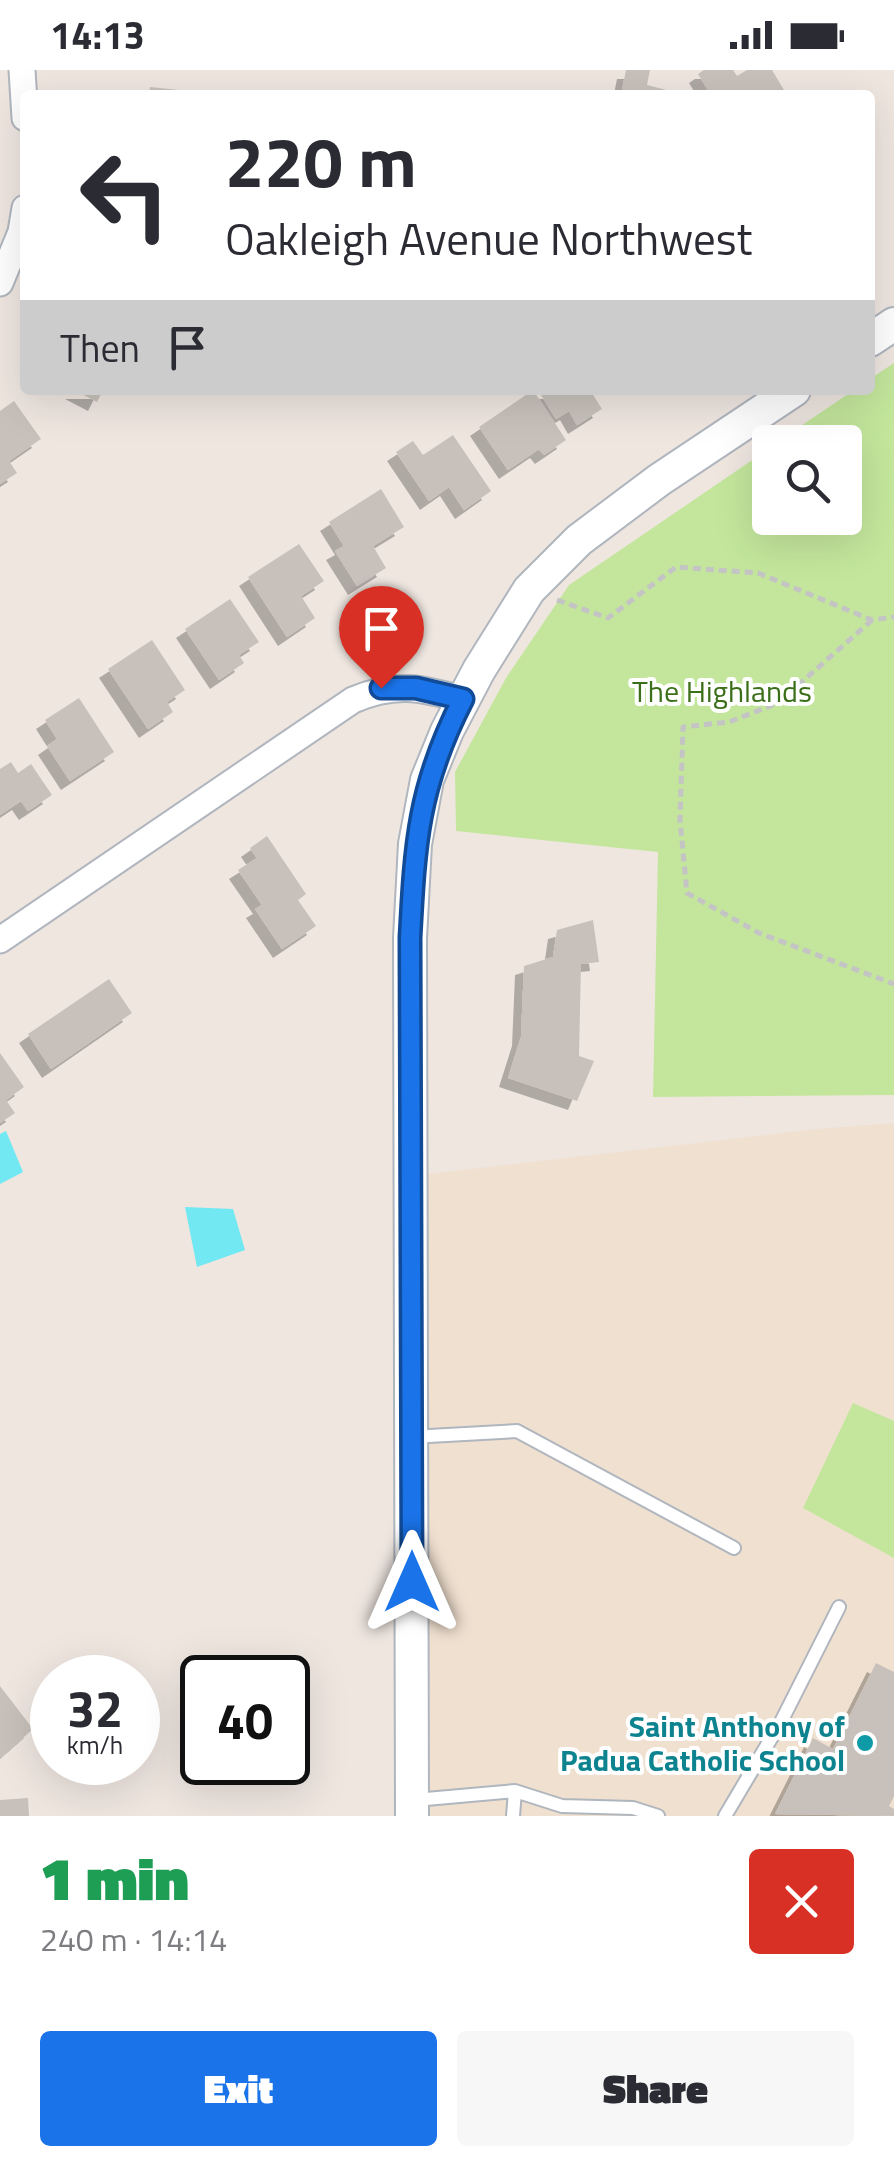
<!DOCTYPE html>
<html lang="en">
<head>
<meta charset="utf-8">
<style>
  body { margin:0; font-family:"Titillium Web",sans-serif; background:#f7f7f7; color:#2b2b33; height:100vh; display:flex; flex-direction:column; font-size:38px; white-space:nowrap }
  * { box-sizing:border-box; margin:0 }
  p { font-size:32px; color:#7c7c81 }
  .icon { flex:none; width:55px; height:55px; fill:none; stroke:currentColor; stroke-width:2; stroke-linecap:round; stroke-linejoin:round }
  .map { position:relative; height:1746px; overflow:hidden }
  .sheet { display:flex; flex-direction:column; background:#fff; flex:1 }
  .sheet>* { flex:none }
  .guide { position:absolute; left:20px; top:20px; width:855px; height:305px; border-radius:10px; box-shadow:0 10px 40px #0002; background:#fff; color:#2b2b33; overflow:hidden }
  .controls { position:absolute; left:752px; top:355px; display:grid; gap:20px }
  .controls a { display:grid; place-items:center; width:110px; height:110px; border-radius:10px; background:#fff; box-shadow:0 10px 40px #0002; font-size:50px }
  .speed { position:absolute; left:30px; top:1585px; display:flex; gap:20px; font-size:50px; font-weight:700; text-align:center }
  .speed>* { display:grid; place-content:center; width:130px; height:130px; border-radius:50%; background:#fff; box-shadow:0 10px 40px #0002; line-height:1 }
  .speed small { font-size:25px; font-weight:400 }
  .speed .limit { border:5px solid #111; border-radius:15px; background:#fff; color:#111 }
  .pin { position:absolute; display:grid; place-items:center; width:85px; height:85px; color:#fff; margin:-102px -42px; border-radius:50% 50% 50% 0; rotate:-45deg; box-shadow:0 0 10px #0007 }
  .pin .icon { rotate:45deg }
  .me { position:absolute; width:110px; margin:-55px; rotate:0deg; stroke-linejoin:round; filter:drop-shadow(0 0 8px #0008) }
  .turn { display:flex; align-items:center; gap:35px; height:210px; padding:0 40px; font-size:45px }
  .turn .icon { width:130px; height:130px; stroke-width:2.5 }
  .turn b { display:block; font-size:70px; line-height:85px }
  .then { display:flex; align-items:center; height:95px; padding:0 40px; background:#0003; gap:20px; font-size:38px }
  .round { display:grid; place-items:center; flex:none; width:105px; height:105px; border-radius:10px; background:#f7f7f7 }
  .overview { display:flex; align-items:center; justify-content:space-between; height:170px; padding:0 40px }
  h1 { font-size:60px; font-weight:800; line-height:75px; color:#1e9e55 }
  .button { display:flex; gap:20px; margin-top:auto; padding:20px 40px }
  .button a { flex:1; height:115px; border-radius:10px; background:#1a73e8; color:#fff; font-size:40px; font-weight:800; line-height:115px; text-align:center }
  .button a+a { background:#f7f7f7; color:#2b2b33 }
  .status { display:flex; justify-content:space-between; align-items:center; height:70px; padding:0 50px; background:#fff; direction:ltr }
  .status svg { height:28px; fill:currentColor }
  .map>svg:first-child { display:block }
  .education { fill:#f0e0d0 }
  .green { fill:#c3e69c }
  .water { fill:#72e8f3 }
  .building { fill:#c8c1bb; filter:url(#shadow) }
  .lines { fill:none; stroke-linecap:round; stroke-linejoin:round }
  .service-casing { stroke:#b0b6be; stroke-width:16 }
  .minor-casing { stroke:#b0b6be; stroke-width:29 }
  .tertiary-casing { stroke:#b0b6be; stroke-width:36 }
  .path { stroke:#c4c4c4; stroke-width:5; stroke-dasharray:8 5; stroke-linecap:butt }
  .service { stroke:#fff; stroke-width:12 }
  .minor { stroke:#fff; stroke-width:25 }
  .tertiary { stroke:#fff; stroke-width:32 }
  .route-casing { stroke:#114b97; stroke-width:25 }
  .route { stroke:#1a73e8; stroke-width:18 }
  .culture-dot { fill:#0f9aa8; stroke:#fff; stroke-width:4 }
  .labels { text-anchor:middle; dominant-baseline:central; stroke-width:8; stroke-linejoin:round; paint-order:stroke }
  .park-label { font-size:30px; fill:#3b6f19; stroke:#fff }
  .culture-label { font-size:30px; font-weight:bold; fill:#0d838f; stroke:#fff; text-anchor:end }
</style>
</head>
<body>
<div class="status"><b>14:13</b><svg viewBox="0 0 49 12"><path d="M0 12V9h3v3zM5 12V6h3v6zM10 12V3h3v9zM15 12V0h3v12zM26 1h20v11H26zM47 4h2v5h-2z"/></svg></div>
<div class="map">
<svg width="894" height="1746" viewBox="0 0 894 1746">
  <defs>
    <filter id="shadow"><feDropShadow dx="-9" dy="9" stdDeviation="0" flood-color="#0004"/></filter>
  </defs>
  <rect width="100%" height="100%" fill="#efe6e0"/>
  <path class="education" d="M894,1053v693h-482l-1,-640 406,-47z"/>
  <path class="green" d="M894,293v732l-241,2 5,-245 -202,-21 -1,-59 51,-94 63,-93 201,-137v70h75v-76h-68l77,-52h16v-11z
    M853,1333l41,18v137l-91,-50z"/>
  <path class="water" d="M6,1061l17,41 -23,12v-50z
    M185,1137l48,2 12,41 -48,17z"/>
  <path class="building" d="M626,0h24l-3,15 39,10h-65z
    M704,0h29l4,6 10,-6h25l15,25h-76l-13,-21z
    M150,17l48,5v3h-49z
    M74,320h29l-6,12z
    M533,320l33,50 -22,15 -5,-6 -31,21 -29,-43z
    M538,320h52l12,19 -25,16 -8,-14 -13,8z
    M14,331l27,38 -32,22 8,12 -17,11v-73z
    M453,365l38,56 -27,19 -15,-23 -20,14 -33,-49 17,-11 10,14z
    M381,419l23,38 -31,19 13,22 -29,18 -22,-35 9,-5 -15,-24z
    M299,474l25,37 -23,15 14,22 -28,19 -39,-60z
    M230,529l29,43 -20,13 5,8 -25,17 -34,-51z
    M152,570l33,50 -18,12 6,10 -25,17 -40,-60z
    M79,628l35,54 -44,29 -23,-35 10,-7 -12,-19z
    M11,692l7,11 13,-9 21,31 -24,16 -7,-10 -21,14v-46z
    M267,766l39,58 -8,6 18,26 -34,23 -27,-40 7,-4 -24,-35 19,-12 -7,-10z
    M593,850l6,42 -18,2 -2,92 15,5 -17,40 -69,-23 13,-41 3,-71 29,-9 4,-27z
    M109,909l23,34 -81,56 -23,-35z
    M0,983l24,34 -18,13 9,13 -15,10z
    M876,1593l18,9v124l-5,10 5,3v7l-119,-2 38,-76 20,11z
    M0,1616l33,43 -33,29z
    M28,1728l1,18h-29v-16z"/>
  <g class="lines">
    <g class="service-casing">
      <path id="service" d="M411,1367l106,-6 217,117
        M515,1721l47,15 71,2 25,8
        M415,1730l100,-9 -2,25
        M725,1746l57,-96 57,-113"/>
    </g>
    <g class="minor-casing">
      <path id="minor" d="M22,0l3,48
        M0,213l21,-51 4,-24
        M0,870l353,-240c43,-18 66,-12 110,-1"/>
    </g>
    <g class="tertiary-casing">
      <path id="tertiary" d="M870,270l24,-16
        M412,1746l-2,-878 5,-94 12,-64 20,-49 32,-61 50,-80 50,-50 80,-60 135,-90"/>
    </g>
    <path class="path" d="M557,530l51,18 68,-51 82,6 114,47 22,-3
      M872,550l-94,83 -49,19 -46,5 -3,93 7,73 72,40 135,51"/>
    <use href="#service" class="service"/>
    <use href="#minor" class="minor"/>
    <use href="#tertiary" class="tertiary"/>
  </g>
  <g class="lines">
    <g class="route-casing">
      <path id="route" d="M381,618h35l47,11c-45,87 -48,144 -53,239l2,644"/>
    </g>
    <use href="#route" class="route"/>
  </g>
  <circle class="culture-dot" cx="865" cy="1673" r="10"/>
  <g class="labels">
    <g class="park-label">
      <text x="722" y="621">The Highlands</text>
    </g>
    <g class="culture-label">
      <text x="845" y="1656">Saint Anthony of<tspan x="845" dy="34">Padua Catholic School</tspan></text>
    </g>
  </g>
</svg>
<div class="controls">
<a><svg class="icon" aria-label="search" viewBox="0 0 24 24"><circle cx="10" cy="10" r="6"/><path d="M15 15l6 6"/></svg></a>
</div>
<div class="speed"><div>32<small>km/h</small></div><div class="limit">40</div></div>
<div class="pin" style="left:381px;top:618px;background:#d93025"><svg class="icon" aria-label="arrive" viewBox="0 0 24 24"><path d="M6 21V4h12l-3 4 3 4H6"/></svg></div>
<svg class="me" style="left:412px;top:1512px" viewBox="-20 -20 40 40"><path d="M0-17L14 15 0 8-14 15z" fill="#1a73e8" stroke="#fff" stroke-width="4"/></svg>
<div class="guide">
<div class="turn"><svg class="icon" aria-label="left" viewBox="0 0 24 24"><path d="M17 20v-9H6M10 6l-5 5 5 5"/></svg><div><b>220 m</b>Oakleigh Avenue Northwest</div></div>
<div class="then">Then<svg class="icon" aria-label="arrive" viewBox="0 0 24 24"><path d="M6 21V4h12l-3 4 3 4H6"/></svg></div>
</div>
</div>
<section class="sheet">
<div class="overview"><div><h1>1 min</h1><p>240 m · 14:14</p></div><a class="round" style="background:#d93025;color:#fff"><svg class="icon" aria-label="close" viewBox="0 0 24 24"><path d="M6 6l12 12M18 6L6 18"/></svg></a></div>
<div class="button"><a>Exit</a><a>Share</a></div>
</section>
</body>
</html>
